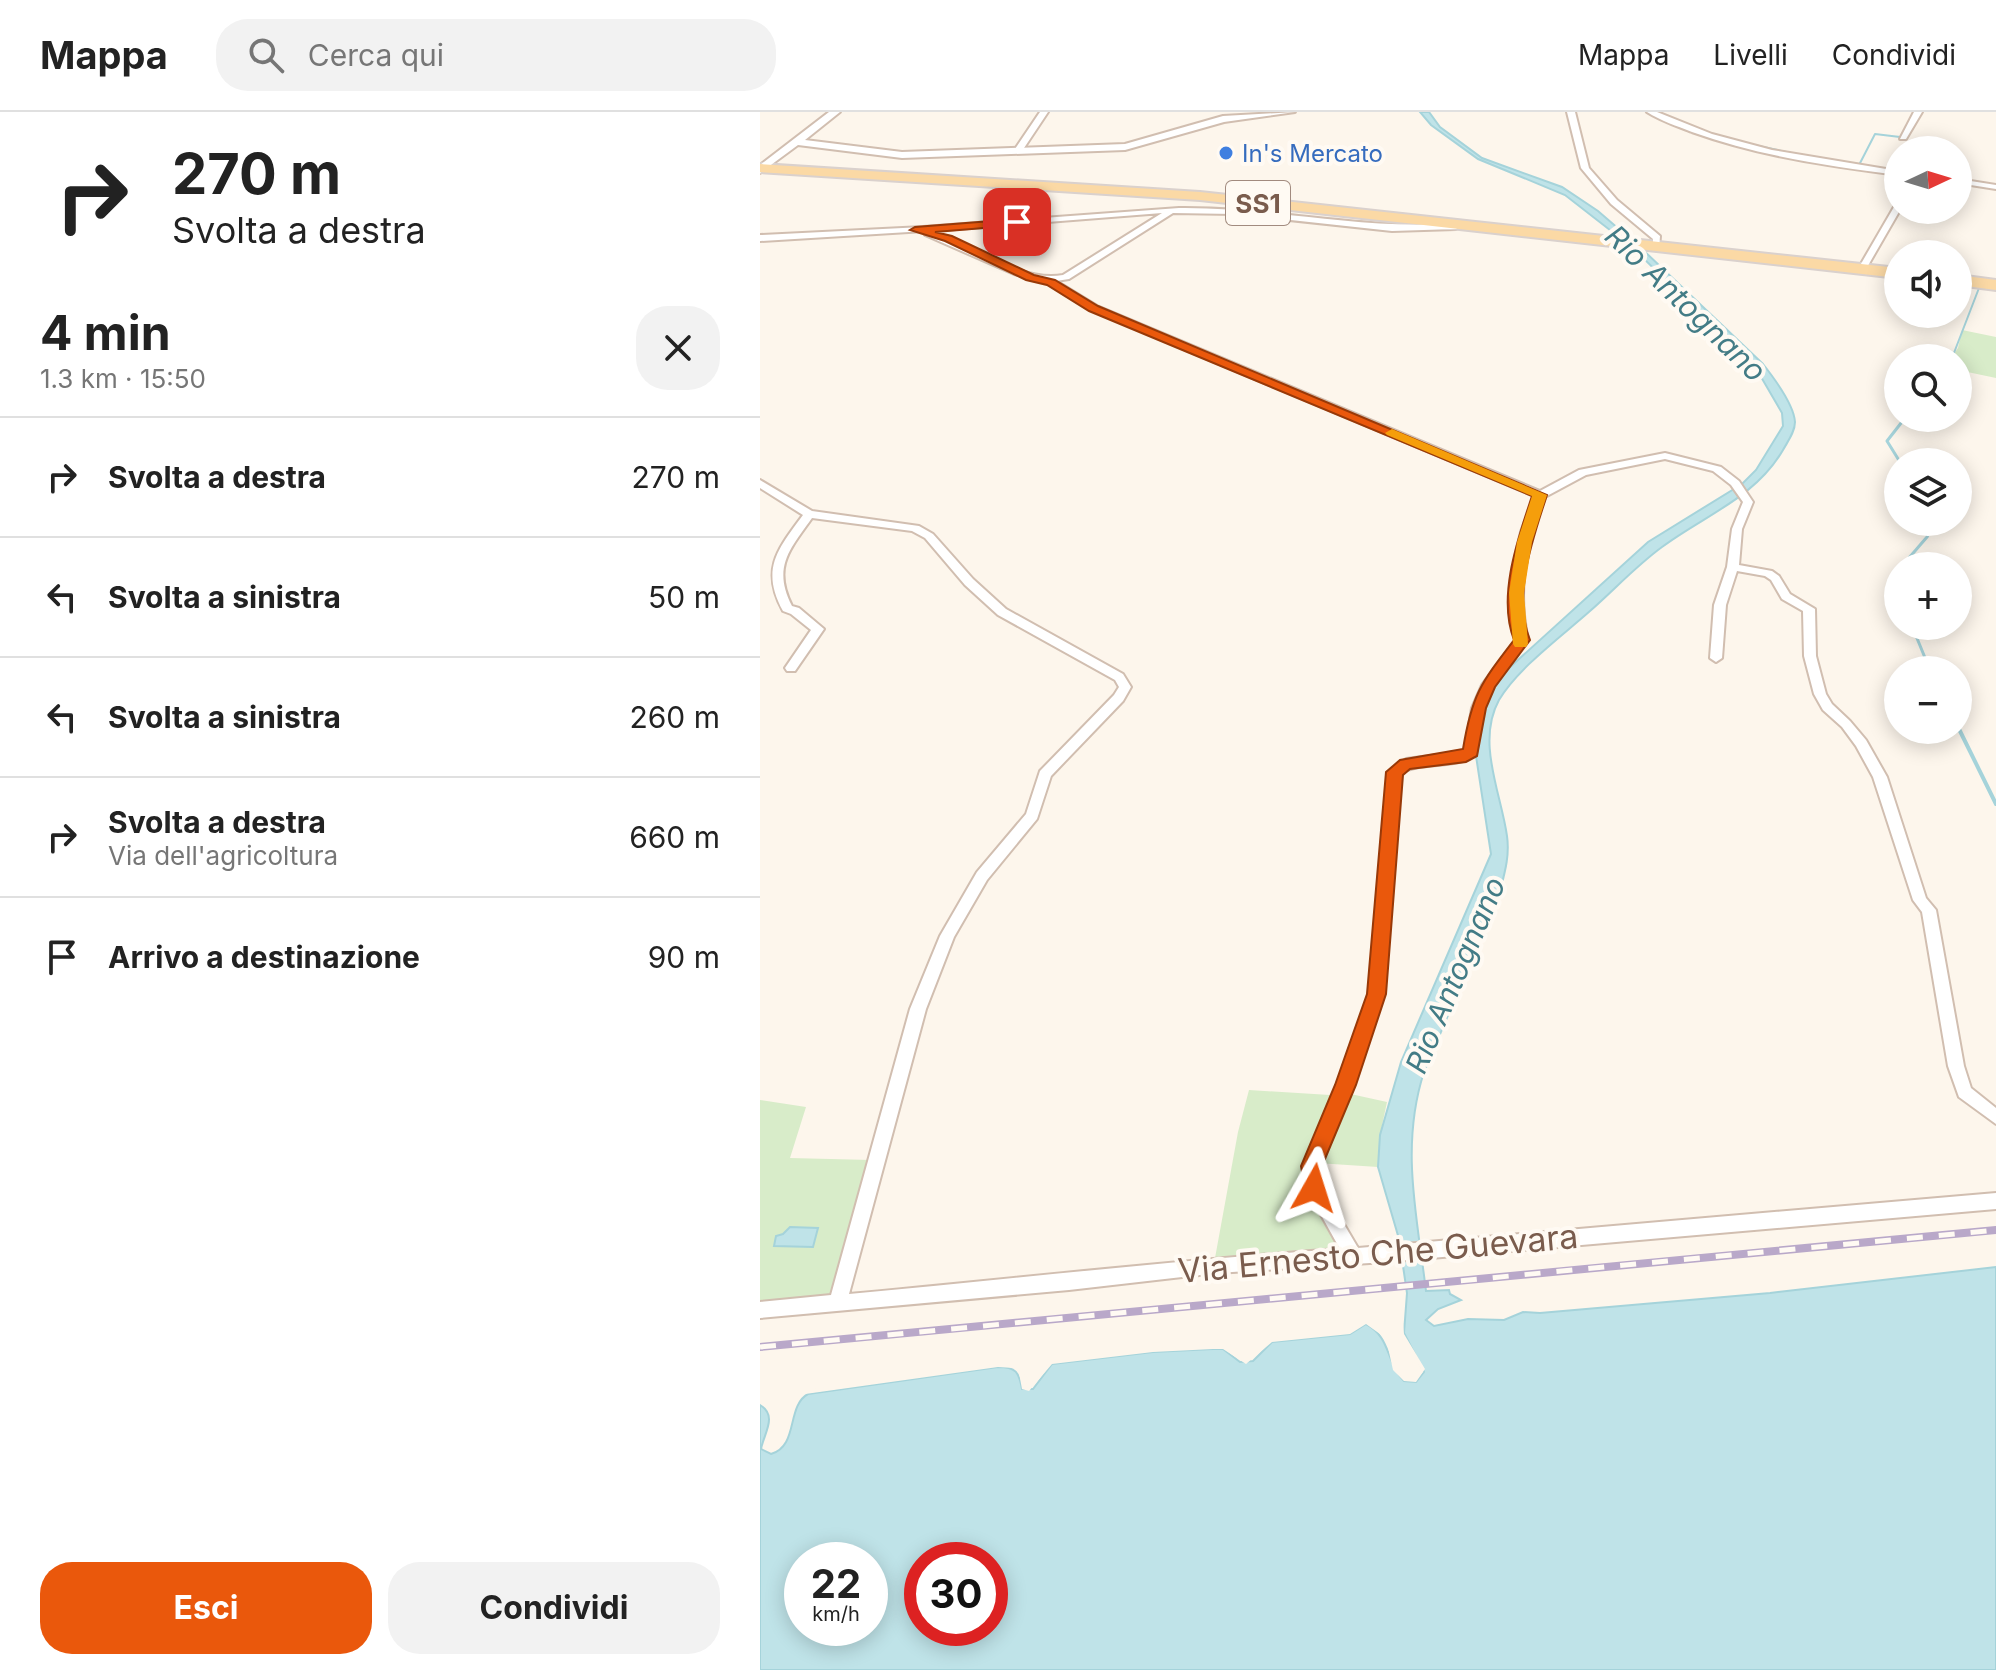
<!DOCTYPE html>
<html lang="it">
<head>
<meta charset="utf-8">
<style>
  body { margin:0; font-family:Inter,sans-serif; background:#f2f2f2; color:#222; height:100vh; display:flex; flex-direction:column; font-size:30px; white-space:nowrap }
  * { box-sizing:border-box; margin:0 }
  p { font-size:26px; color:#767676 }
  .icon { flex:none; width:44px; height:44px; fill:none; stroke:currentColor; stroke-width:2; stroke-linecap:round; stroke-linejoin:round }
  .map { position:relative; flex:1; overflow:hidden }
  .details { display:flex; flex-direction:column; background:#fff; width:760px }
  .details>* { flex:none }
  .hud { background:#fff; color:#222; overflow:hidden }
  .needle { width:52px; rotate:86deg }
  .fabs { position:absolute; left:1124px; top:24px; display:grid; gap:16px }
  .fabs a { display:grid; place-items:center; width:88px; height:88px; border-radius:50%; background:#fff; box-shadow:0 4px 20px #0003; font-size:40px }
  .speed { position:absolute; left:24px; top:1430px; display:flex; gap:16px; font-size:40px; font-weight:700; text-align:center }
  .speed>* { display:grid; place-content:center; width:104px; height:104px; border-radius:50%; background:#fff; box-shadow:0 4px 20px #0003; line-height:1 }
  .speed small { font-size:20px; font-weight:400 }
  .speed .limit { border:12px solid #d22; background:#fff; color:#111 }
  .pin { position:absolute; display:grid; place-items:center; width:68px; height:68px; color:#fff; margin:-34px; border-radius:16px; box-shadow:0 4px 12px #0006 }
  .me { position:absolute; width:88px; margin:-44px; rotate:6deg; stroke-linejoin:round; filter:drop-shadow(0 0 6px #0008) }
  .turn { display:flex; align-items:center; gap:28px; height:168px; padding:0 40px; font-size:36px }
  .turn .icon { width:104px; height:104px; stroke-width:2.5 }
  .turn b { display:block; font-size:56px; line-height:68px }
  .round { display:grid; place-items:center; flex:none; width:84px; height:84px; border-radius:32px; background:#f2f2f2 }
  .headline { display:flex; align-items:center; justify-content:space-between; height:136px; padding:0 40px }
  h1 { font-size:48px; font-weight:700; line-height:60px }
  .button { display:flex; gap:16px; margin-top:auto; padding:16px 40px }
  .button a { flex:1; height:92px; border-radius:32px; background:#ea580c; color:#fff; font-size:32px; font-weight:700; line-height:92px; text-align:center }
  .button a+a { background:#f2f2f2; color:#222 }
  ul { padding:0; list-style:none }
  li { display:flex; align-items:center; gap:24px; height:120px; padding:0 40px; border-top:2px solid #e0e0e0 }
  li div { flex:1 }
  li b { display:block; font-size:30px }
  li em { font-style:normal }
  header { display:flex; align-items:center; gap:48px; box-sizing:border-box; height:112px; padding:0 40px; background:#fff; border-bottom:2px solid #e0e0e0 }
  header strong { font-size:38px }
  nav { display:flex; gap:44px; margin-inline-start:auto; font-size:28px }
  .search { width:560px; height:72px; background:#f2f2f2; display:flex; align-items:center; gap:20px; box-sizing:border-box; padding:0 28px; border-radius:32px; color:#767676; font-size:30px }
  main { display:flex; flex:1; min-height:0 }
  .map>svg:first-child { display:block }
  .green { fill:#d8ecc9 }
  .water { fill:#bfe3e8; stroke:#a5d3da; stroke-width:2; fill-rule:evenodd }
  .pier { fill:#fdf6ec }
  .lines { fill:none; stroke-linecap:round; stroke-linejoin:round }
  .stream-far2 { stroke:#a5d3da; stroke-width:2 }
  .stream-far1 { stroke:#a5d3da; stroke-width:3 }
  .stream { stroke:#a5d3da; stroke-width:4 }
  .minor-casing { stroke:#d1beb0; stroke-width:4 }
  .tertiary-casing { stroke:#d1beb0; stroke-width:4 }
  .primary-casing { stroke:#dad1cd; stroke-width:4 }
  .minor { fill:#fff; fill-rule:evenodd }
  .tertiary { fill:#fff; fill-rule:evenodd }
  .primary { fill:#fbd9a5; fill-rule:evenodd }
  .rail-casing { stroke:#b9a8c9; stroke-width:8 }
  .rail { stroke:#fffaf3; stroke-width:5; stroke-dasharray:16; stroke-linecap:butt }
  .route { fill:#ea580c; stroke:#983908; stroke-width:2 }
  .slow { fill:#f59e0b }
  .shop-dot { fill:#3f7fe0; stroke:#fffaf3; stroke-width:3 }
  .labels { text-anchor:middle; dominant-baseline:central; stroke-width:8; stroke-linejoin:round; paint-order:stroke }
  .far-shop-label { font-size:24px; fill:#366cbe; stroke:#fffaf3; text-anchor:start }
  .shield { fill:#fffaf3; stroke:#a28b7f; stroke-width:2 }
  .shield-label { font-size:26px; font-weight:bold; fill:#7a5c4d }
  .water-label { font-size:30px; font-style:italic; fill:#437c86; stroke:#fffaf3 }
  .near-street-label { font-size:34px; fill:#7a5c4d; stroke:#fffaf3 }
</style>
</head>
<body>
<header>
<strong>Mappa</strong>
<div class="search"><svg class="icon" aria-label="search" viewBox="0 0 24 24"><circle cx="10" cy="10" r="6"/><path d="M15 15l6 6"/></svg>Cerca qui</div>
<nav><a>Mappa</a><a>Livelli</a><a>Condividi</a></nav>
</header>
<main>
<section class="details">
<div class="hud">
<div class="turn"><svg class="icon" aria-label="right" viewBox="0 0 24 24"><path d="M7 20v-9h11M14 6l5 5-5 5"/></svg><div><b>270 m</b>Svolta a destra</div></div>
</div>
<div class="headline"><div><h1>4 min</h1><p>1.3 km · 15:50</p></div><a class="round"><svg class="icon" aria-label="close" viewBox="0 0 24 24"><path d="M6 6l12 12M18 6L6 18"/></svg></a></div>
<ul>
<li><svg class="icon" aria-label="right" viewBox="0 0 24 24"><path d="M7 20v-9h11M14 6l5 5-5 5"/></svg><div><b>Svolta a destra</b></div><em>270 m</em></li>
<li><svg class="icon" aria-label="left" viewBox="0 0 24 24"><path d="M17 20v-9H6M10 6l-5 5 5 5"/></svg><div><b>Svolta a sinistra</b></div><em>50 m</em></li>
<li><svg class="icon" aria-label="left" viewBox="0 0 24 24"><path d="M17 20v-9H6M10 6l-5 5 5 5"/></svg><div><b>Svolta a sinistra</b></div><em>260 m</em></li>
<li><svg class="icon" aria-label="right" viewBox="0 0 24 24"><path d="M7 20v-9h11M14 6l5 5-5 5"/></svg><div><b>Svolta a destra</b><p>Via dell'agricoltura</p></div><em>660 m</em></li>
<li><svg class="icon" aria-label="arrive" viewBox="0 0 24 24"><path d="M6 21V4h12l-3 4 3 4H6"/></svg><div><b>Arrivo a destinazione</b></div><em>90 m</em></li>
</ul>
<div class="button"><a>Esci</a><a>Condividi</a></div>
</section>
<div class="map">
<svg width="1236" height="1558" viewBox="0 0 1236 1558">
  <rect width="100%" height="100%" fill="#fdf6ec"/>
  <path class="green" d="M1202,218l34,7v41l-38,-8v-12h-7l7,-10z
    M489,978l81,5 -7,30 -16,42 30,76 -3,5 -119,10 23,-126z
    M586,981l41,9 -7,33 -2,32 -61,-4z
    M0,988l46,7 -16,51 81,2 -39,138 -72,7z"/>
  <path class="water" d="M660,0h9l11,15 42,31 80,29 36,24 44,38 121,115c11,14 31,40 32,58 0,10 -7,19 -12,28 -28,48 -78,65 -121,97 -26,19 -48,43 -72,64 -28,25 -72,57 -91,89 -23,42 2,93 8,136 3,21 -3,39 -8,59l-75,177c-24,74 -7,144 2,219l23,-1 1,4 11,6 -23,9 -12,11 8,6 34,-7 36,1 19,-8 17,1 230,-20 226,-26v403h-1236v-265c18,11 4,28 1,44l10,5c28,-8 15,-48 37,-60l190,-27c18,0 21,5 24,22h11l19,-25 101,-12 60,-3h10l17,13 13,-1 19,-19 78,-8 16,-10c25,13 20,39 38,57l12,1 8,-10 -20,-39 3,-40 -8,-54 -21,-72 2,-32 21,-73 90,-208 -15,-98 3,-46 18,-31 151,-137 94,-58 14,-14 27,-44 -1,-13 -25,-43 -124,-122 -68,-53 -87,-36 -47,-34zM42,1448h68v68h-68zM162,1448h68v68h-68z
    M30,1115l28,1 -5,19 -39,-1 2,-10 7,-2z"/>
  <path class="pier" d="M641,1190l3,32 21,35 -9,13 -12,-1 -11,-11 -6,-27 -7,-9 -14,-10 -16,10 -78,8 -26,22 -23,-15h-10l-60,3 -101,12 -23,27 -7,-2 -3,-16 -5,-5 -16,-1 -200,28 9,-5 191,-27 18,2 7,6 5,16 23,-27 102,-12 71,-3 22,15 25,-22 78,-8 17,-10 11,6 13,15 7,27 9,9 8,1 7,-9 -21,-34z"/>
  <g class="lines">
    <path class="stream-far2" d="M985,31l46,10
      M1098,55l17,-33 25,3
      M1192,246l27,-70"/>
    <path class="stream-far1" d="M1140,350l-13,-21 18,-23
      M1142,454l25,-29 7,-15
      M1138,459l-4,4 4,15
      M1152,514l18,44"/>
    <path class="stream" d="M1198,615l38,77"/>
    <g class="minor-casing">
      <path id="minor" d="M280,0h8l-26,39h-6l-1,-2z
        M807,0h8l14,56 28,32 43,36 -1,13h-6v-10l-42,-35 -30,-36z
        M887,0h10l55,22 60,16 126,21v4c-70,-9 -139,-19 -206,-43 -15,-6 -31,-11 -45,-20z
        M1154,0h8l-16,27h-6z
        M1198,67l38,6v4l-38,-6z
        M1138,93v5h2l-34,59 -7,2 -1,-2 36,-62z
        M419,96c93,-1 184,23 277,15l4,3 -4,3 -64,2 -158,-17 -61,-1 -104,66 -13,2 41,25 443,185 39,-21 86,-17 56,14 18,14 14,21 -11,27 -3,36 33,6 7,5 11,18 25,15 1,47 10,38 6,10 18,17 16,19 21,37 39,121 10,12 28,156 7,22 25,20v16l-37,-27 -11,-31 -26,-154 -9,-12 -40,-123 -17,-31 -14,-19 -19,-17 -9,-16 -10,-38 -1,-45 -21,-12 -11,-19 -6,-4 -28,-5 -11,34 -4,53 -6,4 -6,-4 4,-53 13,-38 5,-38 11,-27 -12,-17 -18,-14 -48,-12 -79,16 -41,22c-4,12 -9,23 -13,36 -10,35 -12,71 -4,107l-34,46 -10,22 -8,46c-17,16 -55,6 -76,20l-17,220 -30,91 -34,81 3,21 36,61 638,-55v16l-611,53 -168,11 -148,17 -309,28v-16l71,-7 79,-286 30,-73 37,-64 49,-58 14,-43 74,-76 5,-8 -4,-7 -117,-65 -33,-30 -40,-47 -13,-7 -100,-13c-22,31 -40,49 -20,88l7,2 25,21 -29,42h-8l-2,-3 26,-38 -20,-16 -8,-3c-23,-42 -5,-62 20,-96l-43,-27v-8l52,31 107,15 14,8 40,45 33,30 117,65 8,13 -8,14 -72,75 -14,43 -50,61 -33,57 -28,72 -77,285c164,-15 327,-34 491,-45l-34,-61 -3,-22 34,-81 32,-91 19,-222 18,-13 56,-7 3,-3 7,-41 10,-23 34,-45c-7,-36 -5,-73 5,-108 4,-12 10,-23 13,-36l-443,-186 -44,-28 -33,-8 -89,-39v-4l-165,10v-6l163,-8zM402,101l-99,62c-43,8 -92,-31 -132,-44z"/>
    </g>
    <g class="tertiary-casing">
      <path id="tertiary" d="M69,0h11l-35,28 97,12 223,-8 98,-28 72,-4 -71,10 -99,28 -223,8 -104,-13 -38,28v-8z"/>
    </g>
    <g class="primary-casing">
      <path id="primary" d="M0,52l440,28 698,76v10l-698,-78 -440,-28z
        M1198,163l38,5v10l-38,-5z"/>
    </g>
    <use href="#minor" class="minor"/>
    <use href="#tertiary" class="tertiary"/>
    <use href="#primary" class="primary"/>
    <g class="rail-casing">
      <path id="rail" d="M0,1235l1236,-117"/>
    </g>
    <use href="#rail" class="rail"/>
  </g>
  <path class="route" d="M257,107l4,1v5l-86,7 17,4 82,39 21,5 43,26 449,189c-14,43 -35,100 -17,145l-35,47 -9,21 -9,48 -11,6 -56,7 -7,6 -17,219 -30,91 -34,81 3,22 -4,7 -7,3 -8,-3 -5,-29 34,-81 32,-91 19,-222 14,-12 63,-11c9,-55 18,-66 51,-109 -17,-44 4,-101 18,-144l-443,-185 -42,-26 -21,-5 -81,-39 -35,-11 5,-3z"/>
  <path class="slow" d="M632,317l155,66 -15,47 -8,51 4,51 -2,3h-11l-2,-3 -4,-51 8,-51 15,-46 -145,-61 -2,-2z"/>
  <circle class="shop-dot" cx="466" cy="41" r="8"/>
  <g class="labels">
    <g class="far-shop-label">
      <text x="482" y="41">In's Mercato</text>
    </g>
    <rect class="shield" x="466" y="69" width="64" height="44" rx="6"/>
    <g class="shield-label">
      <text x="498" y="91">SS1</text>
    </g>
    <g class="water-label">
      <text transform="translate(926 191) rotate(44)">Rio Antognano</text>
      <text transform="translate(695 863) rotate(-67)">Rio Antognano</text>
    </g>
    <g class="near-street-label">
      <text transform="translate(618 1141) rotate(-5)">Via Ernesto Che Guevara</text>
    </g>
  </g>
</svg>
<div class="fabs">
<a><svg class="needle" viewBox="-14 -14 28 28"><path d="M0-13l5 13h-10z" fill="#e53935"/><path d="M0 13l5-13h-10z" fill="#767676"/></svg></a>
<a><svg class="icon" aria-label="sound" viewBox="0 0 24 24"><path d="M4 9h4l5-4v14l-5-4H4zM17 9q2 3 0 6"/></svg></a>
<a><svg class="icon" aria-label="search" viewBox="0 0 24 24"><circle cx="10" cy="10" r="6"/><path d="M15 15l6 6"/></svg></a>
<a><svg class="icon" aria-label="layers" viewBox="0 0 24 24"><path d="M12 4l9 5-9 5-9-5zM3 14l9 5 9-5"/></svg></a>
<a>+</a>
<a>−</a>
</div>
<div class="speed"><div>22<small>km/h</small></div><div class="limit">30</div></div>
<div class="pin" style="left:257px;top:110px;background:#d93025"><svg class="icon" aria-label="arrive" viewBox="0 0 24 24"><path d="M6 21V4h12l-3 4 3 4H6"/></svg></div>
<svg class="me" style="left:554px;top:1076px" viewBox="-20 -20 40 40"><path d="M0-17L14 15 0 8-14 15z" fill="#ea580c" stroke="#fff" stroke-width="4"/></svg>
</div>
</main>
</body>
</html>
